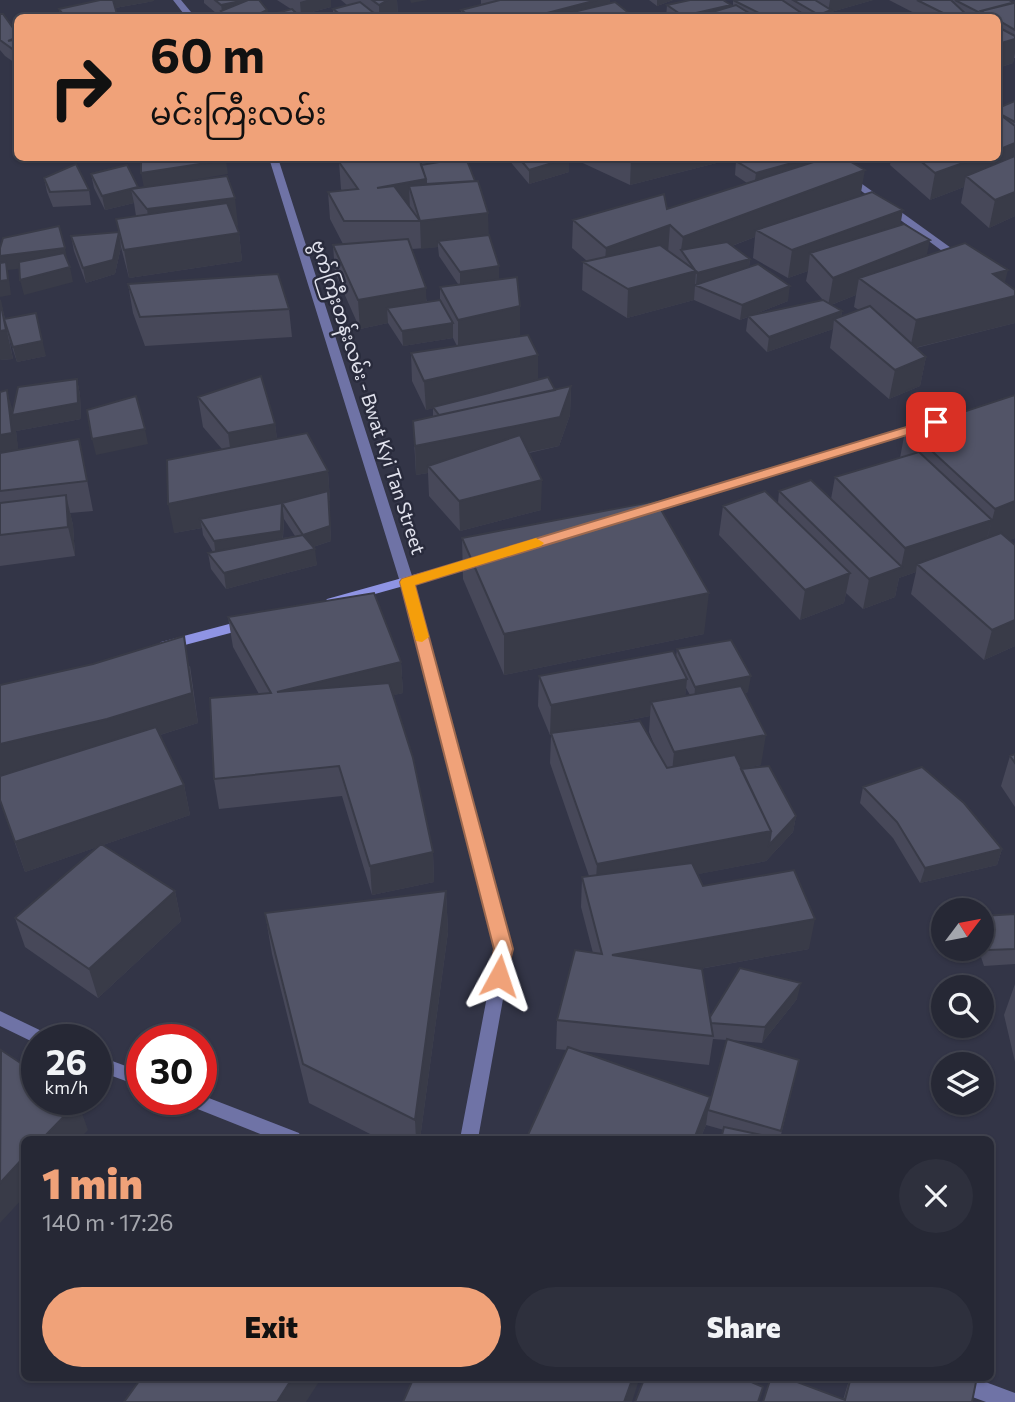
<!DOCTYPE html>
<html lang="en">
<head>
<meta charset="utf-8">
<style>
  body { margin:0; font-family:Commissioner,"Noto Sans Myanmar",sans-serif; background:#2e303d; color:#f1f3f6; height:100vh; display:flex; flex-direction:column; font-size:26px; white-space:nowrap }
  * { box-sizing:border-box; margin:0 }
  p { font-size:23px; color:#a4a6ad }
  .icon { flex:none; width:38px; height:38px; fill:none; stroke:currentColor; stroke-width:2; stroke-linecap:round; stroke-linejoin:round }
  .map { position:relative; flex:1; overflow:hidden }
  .side { position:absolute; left:21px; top:1136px; width:973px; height:245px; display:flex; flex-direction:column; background:#262835; border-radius:10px; box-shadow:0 2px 5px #0004,0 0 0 2px #424450 }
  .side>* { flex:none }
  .hud { position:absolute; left:14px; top:14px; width:987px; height:147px; border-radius:10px; box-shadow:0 2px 5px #0004,0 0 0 2px #424450; background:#f0a279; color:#111; overflow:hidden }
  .needle { width:46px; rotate:58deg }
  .buttons { position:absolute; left:931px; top:898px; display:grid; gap:14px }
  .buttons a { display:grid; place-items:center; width:63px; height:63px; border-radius:50%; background:#262835; box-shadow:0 2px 5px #0004,0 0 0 2px #424450; font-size:35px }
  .speed { position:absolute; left:21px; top:1024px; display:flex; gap:14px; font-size:35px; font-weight:700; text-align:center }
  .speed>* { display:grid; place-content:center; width:91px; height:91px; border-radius:50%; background:#262835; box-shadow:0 2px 5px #0004,0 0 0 2px #424450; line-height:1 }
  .speed small { font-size:18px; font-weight:400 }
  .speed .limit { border:10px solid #d22; background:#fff; color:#111 }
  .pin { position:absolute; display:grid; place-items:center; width:60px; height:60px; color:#fff; margin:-30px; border-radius:14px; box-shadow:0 4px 10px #0006 }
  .me { position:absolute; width:77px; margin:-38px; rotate:5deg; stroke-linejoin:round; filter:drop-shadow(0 0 5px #0008) }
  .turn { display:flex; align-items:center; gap:24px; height:147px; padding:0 21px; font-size:32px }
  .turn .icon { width:91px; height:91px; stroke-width:2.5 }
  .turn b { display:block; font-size:49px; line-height:60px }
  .round { display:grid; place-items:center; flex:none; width:74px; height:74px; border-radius:37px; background:#2e303d }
  .head { display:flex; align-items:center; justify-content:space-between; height:119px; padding:0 21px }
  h1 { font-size:42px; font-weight:800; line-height:52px; color:#f0a279 }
  .primary-button { display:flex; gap:14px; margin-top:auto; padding:14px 21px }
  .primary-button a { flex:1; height:80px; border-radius:42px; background:#f0a279; color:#111; font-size:28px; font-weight:800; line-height:80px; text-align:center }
  .primary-button a+a { background:#2e303d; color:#f1f3f6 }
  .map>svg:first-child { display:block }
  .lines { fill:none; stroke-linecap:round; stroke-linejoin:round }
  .street { fill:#6f73a6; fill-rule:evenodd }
  .secondary { fill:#8f94e4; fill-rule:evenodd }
  .wall { fill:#474859; fill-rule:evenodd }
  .shaded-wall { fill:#393b48 }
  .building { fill:#525467; stroke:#393b48; stroke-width:2 }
  .route { fill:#f0a279; stroke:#9c694f; stroke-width:2 }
  .slow { fill:#f59e0b }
  .labels { text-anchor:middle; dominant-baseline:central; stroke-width:5; stroke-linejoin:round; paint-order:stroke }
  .street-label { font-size:19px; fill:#e1e2ed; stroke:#292b3c }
</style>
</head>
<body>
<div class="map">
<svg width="1015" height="1402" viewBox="0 0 1015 1402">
  <rect width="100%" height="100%" fill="#333547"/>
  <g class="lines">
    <path class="street" d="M173,0h8l15,18h-9z
      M269,158h9l136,424 98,367 -34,190h-18l36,-190 -96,-367z
      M817,158h9l139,100v4h-8z
      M0,1011l50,24 2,5h-15v4l-37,-18z
      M96,1055l46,17v15l-46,-17z
      M201,1095l98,38 3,6h-29l-88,-35 -3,-5h19z
      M934,1377h38l43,16v9h-29l-49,-18z"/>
    <path class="secondary" d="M923,422l6,4 -2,2 -282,86 -4,1 -6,-4 2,-3z
      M481,556l5,1 1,3 -1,3 -154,43 -7,-4 2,-3z
      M248,619l5,2 2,3 -2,3 -87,23 -7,-5 2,-3z"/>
  </g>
  <path class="wall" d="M204,0h55l8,10 1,5 23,-6 -14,-9h54v7l-30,8 -5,-3 5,6h-79l-18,-15z
    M341,0h56l1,18h-65v-9l14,-4z
    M481,0h129l-1,3 26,15h-174v-8l20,-5z
    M649,0h24l-16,6z
    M733,0h140l-42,12 -1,6h-164l1,-13 64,2 2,-1z
    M889,0h120l6,2v56h-1l-1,5 -15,5v-50h-74z
    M154,1l-39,7 3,10h-57l-2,-9z
    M0,14l18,21v30l-13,-9 -5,-6z
    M1015,101v115l-26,12 -28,-25 3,-16 -34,13 -40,-35 1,-7h107v-50z
    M451,158l38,77 10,44 21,56 -20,4 38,41 17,10 16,-4 -1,29 -11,31 -30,7 12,57 -81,21 -31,-35 -1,-23 -12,2 -3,-54 20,-5v-8l-7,2 -14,-29 -1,-28 46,-7 -4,-8 -50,8 -15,-23 -28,6 -25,-56 -2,-28 10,-1 -13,-25 -2,-27 14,-1 -1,-2 -2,-27zM438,247l1,9 19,28 -18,3v13l-13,2 -15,-53z
    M508,158h61v14l-40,12 -21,-25z
    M572,158h164l-106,27z
    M736,161h80l84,64 26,31 79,26 10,41 -99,25 10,9 -6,29 -31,13 -59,-51 3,-19 -66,23 -21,-21 2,-14 -8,3 -46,-20 -67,18 -45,-28 1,-28 4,-1 -15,-13 1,-28 94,-11 80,-26 -12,-8zM755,237l-2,21 35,20 20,-7 -2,10 17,19 -68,14 33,-13 -39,-34 1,-8 -18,-13zM856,295l-2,12 5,3 -18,7 1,-6 -11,-6z
    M91,174l47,14 90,-14 -73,12 83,39 -2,1 3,7 3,28 -113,17 -8,-31 -6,27 -29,9 -12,-32 -3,-15 48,-4 -3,-13 20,-3 -2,-13 -29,7 -11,-22z
    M44,178l45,12 2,15 -38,2 -6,-15z
    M128,284l161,25 3,28 -147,9 -12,-33z
    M0,299l5,20 41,37 -29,6 -8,-24 4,21 -13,1z
    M77,379l3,16 1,24 -65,12 2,19 61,-11 14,72 -23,2 3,12 2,31 -75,10v-174l13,19z
    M1015,395v143l-6,2 6,5v101l-31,14 -73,-66 5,-22 -17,6 -4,19 -32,12 -17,-16 -2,10 -44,17 -81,-85 4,-29 55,-3 1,-12 52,8 4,-22 65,-19 5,-27z
    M198,397l77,27 2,15 51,32 2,30h-1l2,40 -18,6 4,18 -91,24 -15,-20 -3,-16 5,-1 -10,-17 -1,-7 -28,5 48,-84 -19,-22zM284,519l11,17 -12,2z
    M462,538l242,96 -200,41 -41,-96z
    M228,617l173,45 2,31 -10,2 40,157 1,30 -62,13 -30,-99 -123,13 -5,-30 45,-85 -26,-47z
    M677,649l71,43 -4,1 17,72 -16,3 51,48 -3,16 -27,29 -68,13 5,12 106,63 -109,20 10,48 87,-18 -35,44 -32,-3 69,20 -19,79 -56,-9 -18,-5 -6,14h-173v-2l40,-87 -11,-1 1,-29 36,-67 -12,-46 1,-30 7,-1 -39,-113 1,-28h-1l-12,-29 1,-30 137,-19zM686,688l4,7 -5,1zM650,716l-1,16 6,15 -60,-20zM713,1039l14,1 -19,70 2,-13 -129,-46 128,14z
    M190,666l8,57 -38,12 24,50 6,30 -87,30 72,46 6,30 -83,77 -73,-51 -10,-29 82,-71 -72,25 -25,-72z
    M1015,754v53l-14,-21 9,-30z
    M863,787l139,62 -5,16 -77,18 -27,-45 -33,-35z
    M446,891l2,41 -28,207h-40l-71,-36 -37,-149 -7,-41z
    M1015,914v50l-31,2 -6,-18h4v-32z
    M1015,984v78l-11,-47z
    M850,1377h127l-5,25 -129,-2z"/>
  <path class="shaded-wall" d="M113,0h41v1l-39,7z
    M246,0h5l-29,11 -1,-6z
    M307,0h24v7l-30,8 -1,-13z
    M388,0h9l1,18h-24l5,-1v-12z
    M410,0h18l-17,3z
    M597,0h13l-1,18h-81z
    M657,0h16l-16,6z
    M830,0h43l-42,12 -1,6h-11v-3l9,-3z
    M731,5l-1,13h-47v-2z
    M267,10l1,8h-17z
    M1015,39v14l-2,10 -15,5v-24z
    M1015,143v25l-49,8 -2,11 -34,13 5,-27 42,-15h21v-8z
    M569,158v14l-40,12v-14z
    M631,158h105l-106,27z
    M810,158h6l-1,12 -61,18 2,-15z
    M226,160l2,14 -84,14 -3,-15z
    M865,170l-5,28 -104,32 -1,7 -66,25 -8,-12 2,-13z
    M426,179v13l-17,-6 1,24 -33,-22z
    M131,189l3,14 -29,7 -3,-14z
    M1015,192v24l-26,12 6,-28z
    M235,198l3,27 -87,12 -4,-28z
    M903,210l-5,28 -88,15 -2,18 -20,7 4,-28z
    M488,213l1,28h-51v6l-17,2 -1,-28z
    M670,225l-2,28 -64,23 2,-28z
    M119,232l2,15 -6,27 -29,9 -3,-15z
    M239,233l3,28 -113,17 -5,-28z
    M930,240l-6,28 -65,10 -3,17 -28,11 5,-28z
    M65,248l3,15 -60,7 3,25 -11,2v-41z
    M750,259l-2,15 -52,11 1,-12z
    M499,266v15l-39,6v-15z
    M70,267l3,15 -49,13 -4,-15z
    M1008,270l-7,28 -8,-24z
    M696,271l-2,29 -67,18 1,-29z
    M790,286l-2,15 -48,19 2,-15z
    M426,288l1,28 -40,-8 1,15 -28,6 -2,-29z
    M1015,296v27l-105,26 6,-29z
    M0,299l13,60 -13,1z
    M520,306v29l-62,13v-28z
    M842,311l-2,13 -6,-5 -1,10 -66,23 2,-15z
    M36,313l10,43 -29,6 -4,-15z
    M453,323v15l-50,8 -1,-15z
    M538,355v29l-112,26 -2,-29z
    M926,357l-6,29 -31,13 6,-29z
    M77,379l3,16 1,24 -65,12 4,31 -20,4v-31l7,-45 7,25z
    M571,386l-1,29 -11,31 -126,26 -5,-6v7l-12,2 -1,-29z
    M275,424l4,29 -47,9 -4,-29z
    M145,429l3,15 -52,11 -4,-16z
    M328,471l2,30h-1l2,40 -27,9 -1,-15 -21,-32 2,16 -2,28 -66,10 -2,-16 -14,-22 2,9 -28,5 -6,-29z
    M542,480l-1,30 -81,21 -1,-30z
    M66,495l7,30 2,31 -7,-29z
    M1015,501v37l-31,12 11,-41z
    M992,520l-8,29 -67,15 -1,8 -17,6 -4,19 -32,12 6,-30 32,-12 4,-19z
    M315,549l2,16 -91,24 -2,-16z
    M850,573l-6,30 -44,17 5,-30z
    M709,593l-5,41 -200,41v-41z
    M1015,620v26l-31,14 8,-30z
    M184,636l14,87 -83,26 -115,28v-33z
    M401,662l2,31 -122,29 -4,-30z
    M751,676l-3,16 -54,11 1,-16z
    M687,679l-3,31 -33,-8 -1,14 -98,19 -1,-2 -1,2 1,-30z
    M766,735l-5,30 -90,17 3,-30z
    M184,785l6,30 -165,57 -10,-30z
    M796,816l-3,16 -27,29 -171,33 2,-30z
    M1002,849l-5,16 -77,18 5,-15z
    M433,852l1,30 -62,13 -2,-29z
    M175,891l6,30 -83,77 -9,-29z
    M446,891l2,41 -28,207h-4l-1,-19z
    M815,919l-6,30 -199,36 2,-30z
    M801,983l-4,16 -35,44 3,-16z
    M710,1097l-4,28 -6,14h-6z
    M78,1102l10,28 -9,9h-37z
    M24,1157v40l-24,26v-40z
    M293,1377h29l-16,25h-29z
    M633,1377h7l-8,25h-8z"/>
  <path class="building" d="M100,0h13l5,18h-52l-7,-9z
    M215,0h31l-25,5z
    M248,0h11l8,10 -16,8h-22l-8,-7z
    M372,0h16l-9,5z
    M500,0h97l-69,18h-55l-12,-8z
    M690,0h33l8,5 -48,11 -16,-11z
    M733,0h49l27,18h-40z
    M793,0h22l16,10 -12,5z
    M917,0h34l17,16 -6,2h-9z
    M955,0h54l5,3 -33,8 -1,2z
    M360,2l19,15 -34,1 -12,-9z
    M615,2l20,16h-87z
    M1015,2v28l-17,-10v-2h-6l-11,-7z
    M736,5l21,13h-65z
    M292,9l9,9h-44z
    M0,14h3l15,21v2l-10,4 10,-2v14l-18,-13z
    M973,14l7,4h-18z
    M998,27l17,9v3l-17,5z
    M1015,101v21l-17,-9v-5z
    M998,113l17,13v17l-17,7z
    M1015,156v36l-20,8 -29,-24z
    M141,158h84l1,2 -85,13z
    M375,158h44l7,21 -49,9 17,-2 26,35 -11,-35 69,-5 10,32 -68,8h-76l-16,-29 30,-3 -19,-27z
    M419,158h32l1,2 14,-2 9,23 -49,3v-5l-5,-14 24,-4h-25z
    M519,158h50l-40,12z
    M746,158h64l-54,15 -20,-12z
    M826,158h18l21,12 -182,67 -13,-12 -64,23 -33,-28 91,-26 3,15z
    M917,158h60l-42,15z
    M76,164l13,26 -39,2 -6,-14z
    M127,165l11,22 -36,9 -11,-22z
    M227,176l8,22 -88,11 -16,-20z
    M872,192l31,18 -111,40 -36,-20z
    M227,203l12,30 -115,17 -8,-31z
    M904,224l26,16 -97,38 -23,-25z
    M59,226l6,22 -65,8v-8l3,-10z
    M119,232l-6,28 -30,8 -12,-32z
    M489,235l10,31 -39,6 -22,-31z
    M408,239l18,49 -68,12 -25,-55z
    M727,242l23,17 -53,14 -16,-23z
    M965,243l43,27 -15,4 22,16v6l-99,24 -57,-42z
    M660,245l36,26 -68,18 -45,-27z
    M64,253l6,14 -50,13 -1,-18z
    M6,262l2,18 -8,1v-18z
    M758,264l32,22 -48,19 -47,-20z
    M278,274l11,35 -149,8 -12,-33z
    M517,277l3,29 -62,14 -18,-33z
    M0,300l6,30 -6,1z
    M440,300l13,23 -51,8 -15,-23z
    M823,300l19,11 -73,26 -21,-21z
    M870,306l56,51 -31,13 -61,-51z
    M36,313l6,28 -29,6 -9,-28z
    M528,335l10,20 -114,26 -13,-28z
    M261,376l14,48 -47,9 -30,-36z
    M548,377l7,13 -116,25 -6,-8 56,-14z
    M77,379l1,24 -66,12 6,-28z
    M571,386l-11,31 -145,29 -2,-25z
    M7,390l5,43 -12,2v-43z
    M1015,395v106l-20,8 -74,-68 -16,-10z
    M136,396l9,33 -53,10 -5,-29z
    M307,433l21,38 -160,33 -1,-44z
    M520,435l22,45 -83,21 -31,-35z
    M79,439l8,42 -87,10v-38z
    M919,452l73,68 -87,28 -70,-71z
    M811,480l91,87 -33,12 -90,-88z
    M328,491l2,35 -27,9 -21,-32 -1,28 -67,10 -14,-22 82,-16z
    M765,491l85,82 -45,17 -82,-84z
    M66,495l2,32 -68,8v-32z
    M656,501l53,92 -205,41 -42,-96z
    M1001,533l14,12v75l-23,10 -75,-66z
    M303,535l12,14 -91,24 -16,-20z
    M374,593l27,69 -124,30 112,-9 24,75 20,94 -63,14 -31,-100 -125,13 -4,-81 61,-5 -43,-76z
    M184,636l8,57 -85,26 -107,25v-59l93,-21z
    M731,640l20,36 -56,11 -18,-38z
    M673,651l14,28 -136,26 -12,-29z
    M741,686l25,49 -92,17 -23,-50z
    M640,721l27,47 68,-13 36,76 -174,33 -46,-131z
    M156,727l28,58 -169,57 -15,-42v-24z
    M1015,754v9l-5,-7z
    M769,766l27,50 -27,29 2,-14 -30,-62z
    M922,767l42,36 38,46 -77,19 -28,-46 -34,-35z
    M101,844l74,47 -86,78 -74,-51z
    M692,863l11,23 91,-16 21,49 -203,36 90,14 11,67 -156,-16 18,-70 27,4 -20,-77z
    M446,891l-31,229 -112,-56 -38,-151z
    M1015,914v35l-26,1 -7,-20v-14z
    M740,968l61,15 -36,44 -54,-4 -1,-6z
    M727,1039l72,21 -18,71 -73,-21z
    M568,1047l142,50 -16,42h-164l-3,-2z
    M1,1050l36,24v25h37l4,3 -36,37h-18v18l-24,26z
    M724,1127l56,12h-59z
    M142,1377h151l-16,25h-153z
    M414,1377h219l-9,25h-221z
    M645,1377h95l23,10 -5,15h-123z
    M771,1377h13l61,23 6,-23h126l-5,25h-209z"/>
  <path class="route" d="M936,418l6,4 -2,3 -525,160 98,364 -8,32 -6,3 -7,-3 -3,-5 5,-27 -94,-367 2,-3z"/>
  <path class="slow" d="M536,538l8,5 -3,3 -126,39 14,52 -7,5 -6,-1 -16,-59 2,-3z"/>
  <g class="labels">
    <g class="street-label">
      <text transform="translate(369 397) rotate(72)">ဗွက်ကြီးတန်းလမ်း - Bwat Kyi Tan Street</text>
    </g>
  </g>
</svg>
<div class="buttons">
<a><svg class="needle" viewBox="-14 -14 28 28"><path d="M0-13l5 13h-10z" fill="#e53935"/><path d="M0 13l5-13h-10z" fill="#a4a6ad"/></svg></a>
<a><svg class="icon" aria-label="search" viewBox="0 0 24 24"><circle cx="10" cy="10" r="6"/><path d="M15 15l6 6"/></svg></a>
<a><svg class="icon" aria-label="layers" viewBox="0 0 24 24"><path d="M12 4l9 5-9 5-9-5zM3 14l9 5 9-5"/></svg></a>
</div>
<div class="speed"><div>26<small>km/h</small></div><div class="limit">30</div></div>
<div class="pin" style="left:936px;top:422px;background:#d93025"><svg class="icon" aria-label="arrive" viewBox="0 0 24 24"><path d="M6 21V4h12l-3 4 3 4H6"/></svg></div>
<svg class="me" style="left:499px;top:976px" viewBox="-20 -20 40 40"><path d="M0-17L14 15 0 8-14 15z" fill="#f0a279" stroke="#fff" stroke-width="4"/></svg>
<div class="hud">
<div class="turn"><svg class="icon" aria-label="right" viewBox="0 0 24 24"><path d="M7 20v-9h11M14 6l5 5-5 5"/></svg><div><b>60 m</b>မင်းကြီးလမ်း</div></div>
</div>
<section class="side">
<div class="head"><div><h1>1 min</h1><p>140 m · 17:26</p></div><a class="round"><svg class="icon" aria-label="close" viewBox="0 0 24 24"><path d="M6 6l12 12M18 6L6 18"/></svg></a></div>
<div class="primary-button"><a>Exit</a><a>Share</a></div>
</section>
</div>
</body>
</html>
